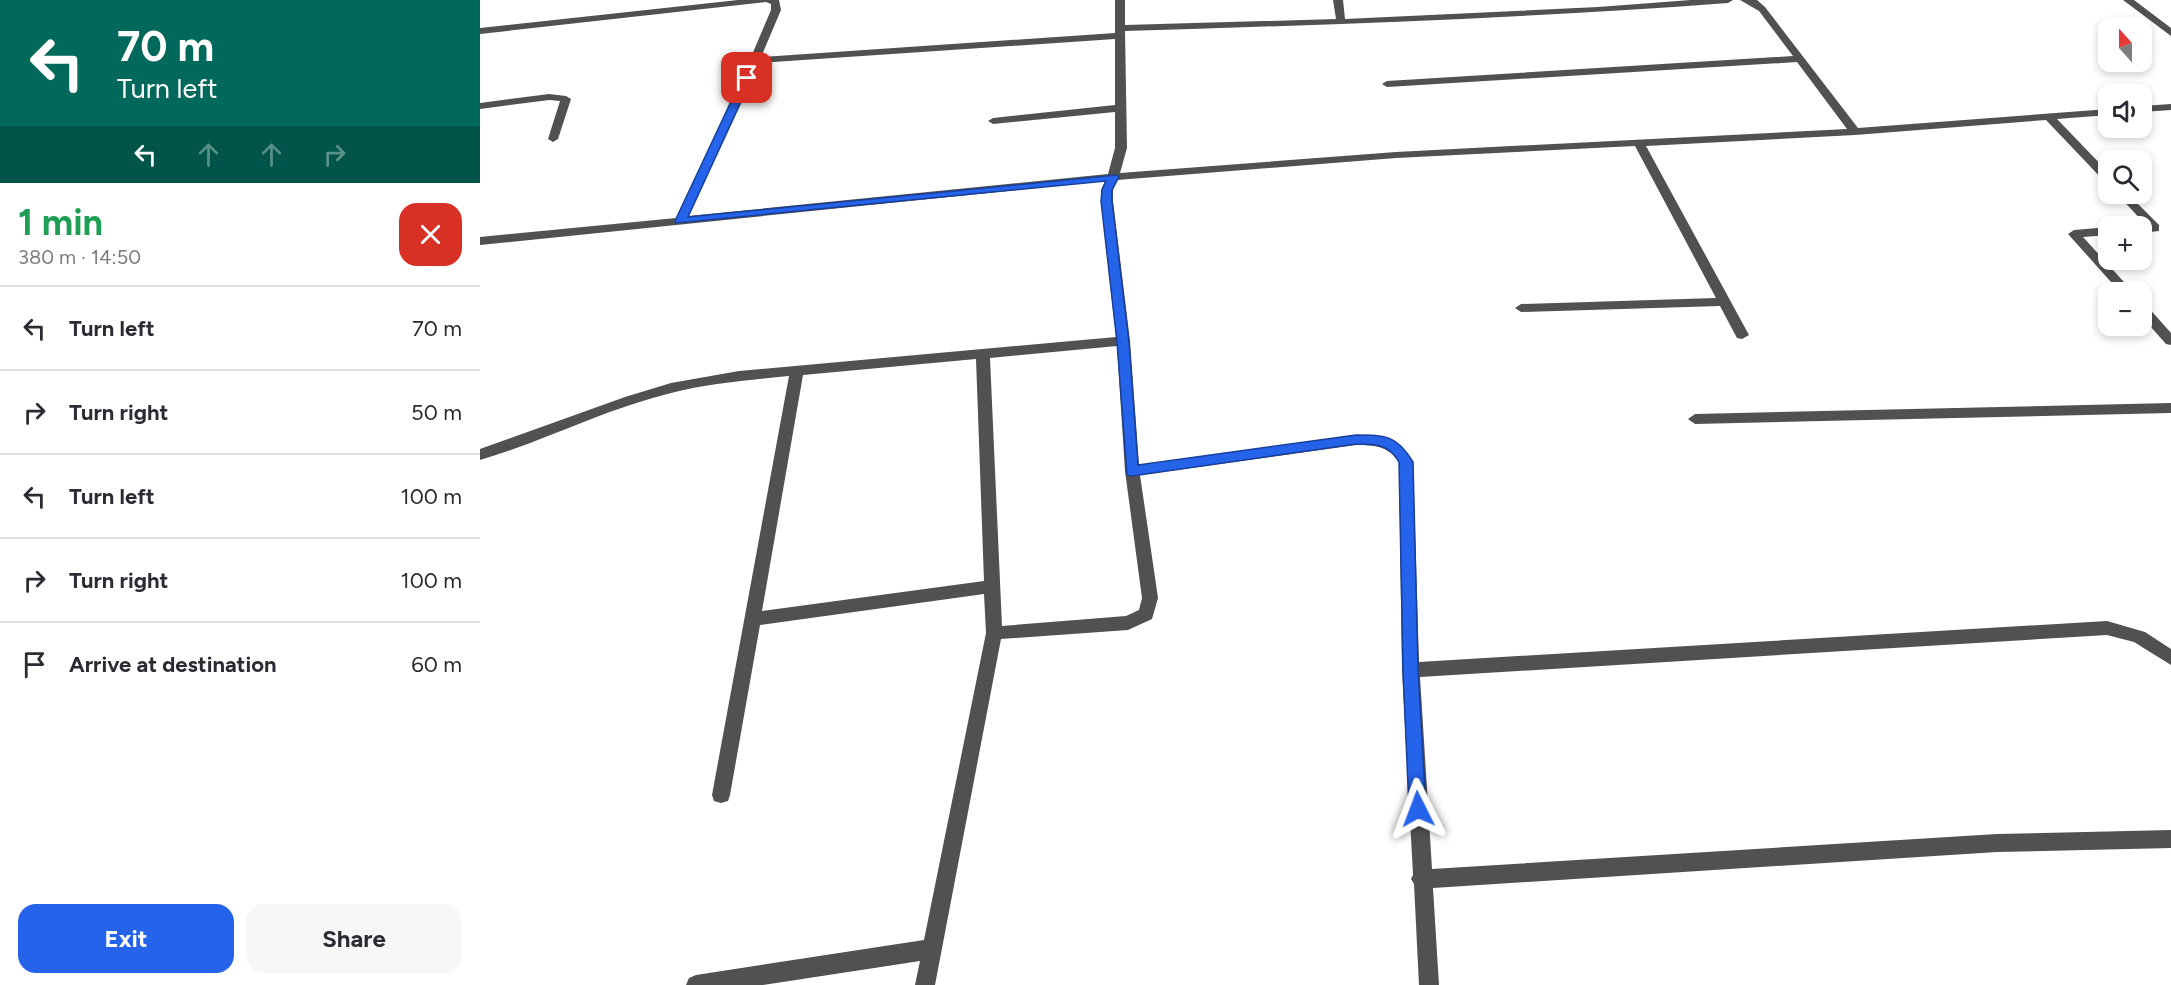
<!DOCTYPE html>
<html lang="en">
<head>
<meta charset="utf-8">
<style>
  body { margin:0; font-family:Figtree,sans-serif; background:#f7f7f7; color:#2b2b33; height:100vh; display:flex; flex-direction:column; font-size:22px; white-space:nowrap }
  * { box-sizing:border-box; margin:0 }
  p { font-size:20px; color:#7c7c81 }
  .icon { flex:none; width:33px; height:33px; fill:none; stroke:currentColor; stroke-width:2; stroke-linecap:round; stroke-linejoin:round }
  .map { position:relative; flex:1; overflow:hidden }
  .details { display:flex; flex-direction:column; background:#fff; width:480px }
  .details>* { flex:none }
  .top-card { background:#00695c; color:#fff; overflow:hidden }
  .needle { width:39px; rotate:339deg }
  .controls { position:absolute; left:1618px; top:18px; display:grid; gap:12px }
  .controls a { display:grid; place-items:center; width:54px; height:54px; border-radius:12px; background:#fff; box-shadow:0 3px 9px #0003; font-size:30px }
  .pin { position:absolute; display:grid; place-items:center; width:51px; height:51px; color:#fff; margin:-26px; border-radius:12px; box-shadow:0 3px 9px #0006 }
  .me { position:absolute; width:66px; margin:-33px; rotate:357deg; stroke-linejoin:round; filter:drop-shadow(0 0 4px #0008) }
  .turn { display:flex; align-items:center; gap:21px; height:126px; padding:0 18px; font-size:27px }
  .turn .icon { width:78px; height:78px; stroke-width:2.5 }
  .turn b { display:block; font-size:42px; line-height:51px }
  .lanes { display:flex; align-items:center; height:57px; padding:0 18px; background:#0003; justify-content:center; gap:30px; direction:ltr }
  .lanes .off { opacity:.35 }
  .round { display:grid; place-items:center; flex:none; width:63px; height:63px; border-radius:18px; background:#f7f7f7 }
  .overview { display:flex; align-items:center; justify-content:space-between; height:102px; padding:0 18px }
  h1 { font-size:36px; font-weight:700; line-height:45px; color:#1e9e55 }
  .action { display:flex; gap:12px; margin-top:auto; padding:12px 18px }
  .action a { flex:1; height:69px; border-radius:18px; background:#2563eb; color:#fff; font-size:24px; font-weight:700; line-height:69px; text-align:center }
  .action a+a { background:#f7f7f7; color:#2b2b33 }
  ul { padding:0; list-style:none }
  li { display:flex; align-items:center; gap:18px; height:84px; padding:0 18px; border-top:2px solid #e1e1e2 }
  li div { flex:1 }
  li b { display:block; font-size:22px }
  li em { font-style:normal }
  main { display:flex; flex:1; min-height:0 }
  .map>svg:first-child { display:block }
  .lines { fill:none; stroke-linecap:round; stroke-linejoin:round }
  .minor { fill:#515151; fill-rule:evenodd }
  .route { fill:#2563eb; stroke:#184099; stroke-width:1.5 }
</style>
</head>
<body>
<main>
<section class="details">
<div class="top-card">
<div class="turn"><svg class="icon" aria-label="left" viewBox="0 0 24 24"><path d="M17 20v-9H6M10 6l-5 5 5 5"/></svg><div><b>70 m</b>Turn left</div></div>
<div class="lanes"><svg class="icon" aria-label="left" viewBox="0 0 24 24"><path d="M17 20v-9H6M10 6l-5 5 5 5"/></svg><svg class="icon off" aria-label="ahead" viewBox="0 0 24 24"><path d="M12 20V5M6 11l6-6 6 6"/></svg><svg class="icon off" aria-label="ahead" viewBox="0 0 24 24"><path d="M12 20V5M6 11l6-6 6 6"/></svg><svg class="icon off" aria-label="right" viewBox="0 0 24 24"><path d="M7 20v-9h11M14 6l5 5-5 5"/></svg></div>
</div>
<div class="overview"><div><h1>1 min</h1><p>380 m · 14:50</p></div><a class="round" style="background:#d93025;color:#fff"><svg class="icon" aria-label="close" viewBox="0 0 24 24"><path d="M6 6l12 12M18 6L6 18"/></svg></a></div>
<ul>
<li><svg class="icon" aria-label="left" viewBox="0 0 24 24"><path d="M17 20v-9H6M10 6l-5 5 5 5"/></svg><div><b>Turn left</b></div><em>70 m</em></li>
<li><svg class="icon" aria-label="right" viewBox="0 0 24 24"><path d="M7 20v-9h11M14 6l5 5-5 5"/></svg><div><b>Turn right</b></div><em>50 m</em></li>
<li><svg class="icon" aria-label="left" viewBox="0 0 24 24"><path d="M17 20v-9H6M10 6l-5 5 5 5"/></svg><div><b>Turn left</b></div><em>100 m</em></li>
<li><svg class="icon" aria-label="right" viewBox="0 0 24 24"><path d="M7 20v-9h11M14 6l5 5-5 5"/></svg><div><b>Turn right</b></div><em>100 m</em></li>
<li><svg class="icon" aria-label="arrive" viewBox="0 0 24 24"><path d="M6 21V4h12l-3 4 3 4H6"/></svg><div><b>Arrive at destination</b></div><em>60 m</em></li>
</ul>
<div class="action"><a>Exit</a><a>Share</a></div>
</section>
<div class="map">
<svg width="1691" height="985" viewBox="0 0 1691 985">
  <rect width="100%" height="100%" fill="#fff"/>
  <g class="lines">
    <path class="minor" d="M258,0h41l2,10 -20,47 354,-24v-33h10v25l211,-6 -3,-19h10l2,19 253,-12 93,-7h42l-5,3c-201,15 -402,22 -603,28l2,117 -7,25 276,-21 451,-23 -50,-67 -410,25 -5,-3 5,-3 406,-25 -34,-45 -19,-11h17l8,7 93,121 251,-19v6l-52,4 52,54v10l-4,-1 -59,-62 -191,15 -209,11 103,189 -7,4 -5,-1 -17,-32 -199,6 -6,-4 6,-4 195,-6 -81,-152 -239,12 -279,22 -4,10v11l17,140 9,124 217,-30c26,0 44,3 57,27l6,200 688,-41 38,11 26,17v16l-37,-23 -27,-7 -687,42 12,192 565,-35 174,-4v18l-174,4 -564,36 6,97h-20l-5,-101 -3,-5 2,-4 -11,-205 -3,-208c-11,-16 -24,-17 -43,-17l-216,30 18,123 -6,21 -24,11 -127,9 -66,346h-20l5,-24 -157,24h-77l3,-7 7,-3 228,-35 62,-307 -2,-39 -224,31 -30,170 -2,6 -7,2 -7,-2 -2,-6 77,-419c-39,4 -79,7 -118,17 -66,16 -126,48 -191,67v-11l145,-52 46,-14 68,-12 377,-34 -15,-136v-11l4,-9 -625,64v-8l196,-19 58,-121 37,-87v-6l-5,-2 -286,32v-6zM635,39v66l-122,13 -5,3 5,3 122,-12v36l-7,26 -420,42 71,-153zM637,346l8,125 17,127 -3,12 -13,6 -124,10 -12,-268zM496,359l8,222 -222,30 41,-236z
      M1643,0h11l37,28v8z
      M69,94l17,2 5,3 -13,40 -5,3 -5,-3 12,-38 -11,-1 -69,9v-6z
      M1691,104v6l-29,2v-6z
      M1637,194h11l31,31v6l-17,2v-7h-4l8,-1z
      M1629,227v8l-26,2 50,55h-13l-52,-58 6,-4z
      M1662,305l5,1 24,27v12l-5,-1 -24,-27z
      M1691,403v10l-476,11 -7,-5 7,-5z"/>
  </g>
  <path class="route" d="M267,75l5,3 -64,139 429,-42 2,2 -7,13v11l17,141 9,123 218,-30c29,0 41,0 57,27l5,208 8,139 -2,6 -6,2 -6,-2 -3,-6 -6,-139 -4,-208c-10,-18 -24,-18 -43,-18l-224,32 -5,-1 -10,-133 -16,-141 1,-11 4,-9 -430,42 -1,-2 67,-143z"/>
</svg>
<div class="controls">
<a><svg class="needle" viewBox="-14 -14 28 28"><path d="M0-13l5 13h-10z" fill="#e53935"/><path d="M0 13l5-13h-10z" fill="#7c7c81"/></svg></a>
<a><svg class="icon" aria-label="sound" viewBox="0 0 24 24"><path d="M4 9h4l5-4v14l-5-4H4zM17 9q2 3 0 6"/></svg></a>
<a><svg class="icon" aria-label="search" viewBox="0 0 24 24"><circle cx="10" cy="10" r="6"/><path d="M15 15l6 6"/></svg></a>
<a>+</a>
<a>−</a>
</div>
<div class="pin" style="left:267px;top:78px;background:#d93025"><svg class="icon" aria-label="arrive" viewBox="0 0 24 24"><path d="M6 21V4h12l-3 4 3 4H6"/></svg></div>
<svg class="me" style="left:938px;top:809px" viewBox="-20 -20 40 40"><path d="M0-17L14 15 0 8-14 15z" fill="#2563eb" stroke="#fff" stroke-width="4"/></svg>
</div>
</main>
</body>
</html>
